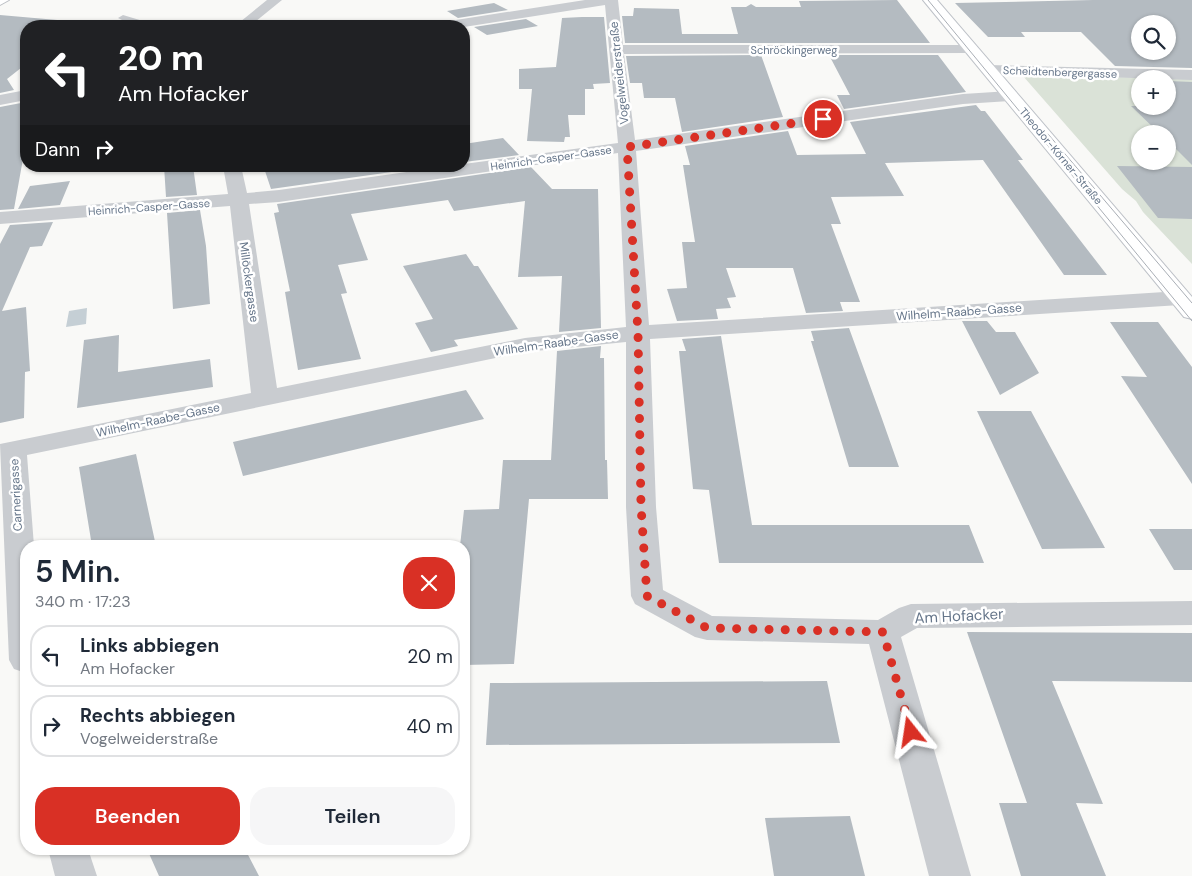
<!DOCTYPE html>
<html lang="de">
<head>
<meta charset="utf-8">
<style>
  body { margin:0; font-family:"DM Sans",sans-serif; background:#f6f6f7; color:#1f2937; height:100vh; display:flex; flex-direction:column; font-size:19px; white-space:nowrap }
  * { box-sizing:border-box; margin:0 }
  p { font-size:16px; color:#747a83 }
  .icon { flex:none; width:28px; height:28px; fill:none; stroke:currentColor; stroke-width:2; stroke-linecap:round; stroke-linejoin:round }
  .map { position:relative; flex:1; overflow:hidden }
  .details { position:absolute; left:20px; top:540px; width:450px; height:315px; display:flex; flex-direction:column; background:#fff; border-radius:20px; box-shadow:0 1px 4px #0004 }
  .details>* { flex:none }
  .banner { position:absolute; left:20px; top:20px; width:450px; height:152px; border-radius:20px; box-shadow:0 1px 4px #0004; background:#202124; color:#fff; overflow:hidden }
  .buttons { position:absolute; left:1131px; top:15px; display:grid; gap:10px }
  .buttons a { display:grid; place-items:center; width:45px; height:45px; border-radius:50%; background:#fff; box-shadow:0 1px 4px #0004; font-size:25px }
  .pin { position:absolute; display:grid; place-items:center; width:42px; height:42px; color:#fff; margin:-21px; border:2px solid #fff; border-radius:50%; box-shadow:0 1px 5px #0007 }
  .me { position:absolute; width:55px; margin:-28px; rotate:345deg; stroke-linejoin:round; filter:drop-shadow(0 0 4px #0008) }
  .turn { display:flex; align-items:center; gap:18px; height:105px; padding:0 15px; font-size:22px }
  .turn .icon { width:65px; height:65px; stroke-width:2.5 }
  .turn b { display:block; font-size:35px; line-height:42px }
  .then { display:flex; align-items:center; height:48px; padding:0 15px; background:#0003; gap:10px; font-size:19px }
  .round { display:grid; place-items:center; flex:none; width:52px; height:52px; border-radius:20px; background:#f6f6f7 }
  .head { display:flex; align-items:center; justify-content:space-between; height:85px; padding:0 15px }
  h1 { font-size:30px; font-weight:600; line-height:38px }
  .cta { display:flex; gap:10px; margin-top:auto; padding:10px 15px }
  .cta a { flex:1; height:58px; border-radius:20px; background:#d93025; color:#fff; font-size:20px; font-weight:600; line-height:58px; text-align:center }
  .cta a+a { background:#f6f6f7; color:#1f2937 }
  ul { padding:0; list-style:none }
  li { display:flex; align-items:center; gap:15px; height:62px; margin:0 10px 8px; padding:0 5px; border:2px solid #e0e1e3; border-radius:20px }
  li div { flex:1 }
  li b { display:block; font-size:19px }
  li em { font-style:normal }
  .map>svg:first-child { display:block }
  .green { fill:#dae2d7; fill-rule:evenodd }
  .water { fill:#c5cfd5 }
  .building { fill:#b4bbc1; fill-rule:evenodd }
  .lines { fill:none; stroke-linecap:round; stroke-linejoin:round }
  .secondary-casing { stroke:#bdc1c7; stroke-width:2 }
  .primary-casing { stroke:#bcbfc4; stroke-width:2 }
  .lane { fill:#c9ccd0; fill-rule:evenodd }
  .street { fill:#c9ccd0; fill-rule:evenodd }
  .secondary { fill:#fff; fill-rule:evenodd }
  .primary { fill:#fff; fill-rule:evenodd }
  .tram { stroke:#a9aeb5; stroke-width:1 }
  .route { stroke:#d93025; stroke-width:9; stroke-dasharray:0 16.2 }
  .labels { text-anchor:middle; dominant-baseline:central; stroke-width:5; stroke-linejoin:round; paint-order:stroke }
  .far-street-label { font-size:11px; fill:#66768a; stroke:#fff }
  .street-label { font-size:12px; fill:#66768a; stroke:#fff }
  .near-street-label { font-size:15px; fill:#66768a; stroke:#fff }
</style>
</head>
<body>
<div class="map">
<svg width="1192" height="876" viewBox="0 0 1192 876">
  <rect width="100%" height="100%" fill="#f9f9f7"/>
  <path class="green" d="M1023,76l169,2v186l-49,-52 -7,-11 -14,-12zM1140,79h28v27h-28zM1140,134h28v27h-28z"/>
  <path class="water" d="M87,308l-1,16 -20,3 3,-16z"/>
  <path class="building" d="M897,0l33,43h-305l-3,-27h11l1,-8 45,1 3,25h56l-7,-27h15l5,-3 5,3h45l-2,-6z
    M1093,0h99v68l-77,-2 -34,-34h-60l4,5h-37l-33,-34zM1140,24h28v27h-28z
    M494,3l14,7 -50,8 -11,-7z
    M0,15l80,7 -5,4h-49v38l-19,15 7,11 -14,3z
    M582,17h22l6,66 -17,1 1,5h-9v26h-17l2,22h-5l-1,5 -37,-1 5,-52h-13v-20l37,-2 6,-49z
    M526,19l12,7 -51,9 -13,-8z
    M761,55l22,62 -101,15 -7,-34h-31l-2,-15h-12l-4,-27z
    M829,55h109l28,37 -122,17 -7,-14h13z
    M1168,81l24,1v83l-24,-24v-7h-8l-29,-28h37z
    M21,103l5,8v31l-12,67 -14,1v-103z
    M976,105l5,6h4l38,49h-5l89,115h-43l-81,-115 -98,3 19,33 -73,1 10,27h-10l29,78h-20l3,9 -37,2 -13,-45h-67l10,29 -9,1 4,10 -15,1 2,10 -41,2 -10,-32 20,-1 -5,-46h13l-12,-77h7l-5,-19 103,-15 9,24 69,-1 -16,-32z
    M503,138l16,17 -55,7v-18z
    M164,166h29l4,29 -31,2z
    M299,166h135l-163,23 -6,-18z
    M1117,166l75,1v52l-34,-1z
    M531,167l21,22h46l3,139 -42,4 3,-56 -44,1 7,-76 -71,10 -6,-11 -97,14 17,46 -30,5 9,28 -6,1 20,65 -63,11 -13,-78 5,-1 -16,-78 5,-1 -2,-8z
    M70,181l-10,24 -42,4 12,-23z
    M200,210l6,36 4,58 -37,5 -6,-96z
    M53,222l-11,24 -12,1 -28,64 24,-4 4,64 -5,1 -1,46 -24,5v-179l10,-19z
    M466,254l8,12h4l40,63 -64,11 4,6 -27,6 -16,-29 18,-4 -30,-53z
    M962,321h25l9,11h19l24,41 -39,22z
    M1110,322h48l34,45v117l-71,-108 26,1z
    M849,328l32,88 18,51h-50l-38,-126h3l-3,-10z
    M119,335l-1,37 92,-13 3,28 -136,21 7,-68z
    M721,336l31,189h217l15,38h-265l-10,-73 -16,-1 -14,-138h7l-4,-12z
    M601,346l-1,12h4l1,102h2l1,39h-79l-15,165 -50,1v-119h-4l4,-36 35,-1 4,-49h48l6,-109z
    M466,390l18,29 -241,57 -10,-34z
    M977,411h54l74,137 -63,1z
    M136,454l20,92h-64l-13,-79z
    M1149,529h43v41h-18z
    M967,632l225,1v49l-140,-1 51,123 -27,-1 30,73h-85l-22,-73h28z
    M827,681l13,62 -354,2 4,-62z
    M850,816l15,60h-91l-9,-58z
    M147,849h98l14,27h-100z"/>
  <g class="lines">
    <g class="secondary-casing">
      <path id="secondary" d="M923,0h14l255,297v22l-8,-2z"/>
    </g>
    <g class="primary-casing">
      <path id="primary" d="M0,0h9l-9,5z"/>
    </g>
    <path class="lane" d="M123,15l20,6 42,2 5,3 -98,-1 5,-3h29l-8,-4z"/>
    <path class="street" d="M267,0h15l-32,26h-15z
      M585,0h33l5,45h348l5,1 2,3 -2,3 -5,1 -347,1 11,86 328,-46 47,-3 6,2 2,3 -2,3 -6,2 -47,3 -327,47 13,174 531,-34 8,2 3,5 -3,5 -8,2 -530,34 6,168 7,83 49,26 166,4 21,-12 12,-4 281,-3v24l-275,3 -16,9 70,239h-42l-60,-232 -162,-4 -12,-3 -60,-33 -4,-8 -5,-89v-165l-101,10 -498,103 7,91h-8v127l-12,-4 -5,-9 -9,-216 251,-51 -21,-187 -230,18v-12l228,-18 -5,-28h18l6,27 32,-3 170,-24h15v-2l154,-21 -13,-138 -141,22 -28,-1 2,-3 5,-1zM618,153l8,174 -101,11 -248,50 -28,-184 30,-2z
      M989,65l203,5v10l-209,-7 -2,-3 2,-3z
      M26,90v10l-26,5v-10z
      M48,849h40l9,27h-42z"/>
    <use href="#secondary" class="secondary"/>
    <use href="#primary" class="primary"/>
    <path class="tram" d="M928,0l264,321
      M1048,134l144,169"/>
  </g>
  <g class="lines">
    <path class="route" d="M823,119l-196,28 11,186 3,173 6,90 60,32 176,4 28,100"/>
  </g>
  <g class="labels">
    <g class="far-street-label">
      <text x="794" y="50">Schröckingerweg</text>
      <text transform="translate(1060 72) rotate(2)">Scheidtenbergergasse</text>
      <text transform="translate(1061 156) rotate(50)">Theodor-Körner-Straße</text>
      <text transform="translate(551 158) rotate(-8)">Heinrich-Casper-Gasse</text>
      <text transform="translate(149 207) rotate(-4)">Heinrich-Casper-Gasse</text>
    </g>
    <g class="street-label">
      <text transform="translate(619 73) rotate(-96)">Vogelweiderstraße</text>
      <text transform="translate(249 282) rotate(82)">Millöckergasse</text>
      <text transform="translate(959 312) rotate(-4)">Wilhelm-Raabe-Gasse</text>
      <text transform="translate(556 343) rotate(-8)">Wilhelm-Raabe-Gasse</text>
      <text transform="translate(158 420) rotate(-12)">Wilhelm-Raabe-Gasse</text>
      <text transform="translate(16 495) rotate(-93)">Carnerigasse</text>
    </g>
    <g class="near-street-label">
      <text transform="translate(959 616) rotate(-3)">Am Hofacker</text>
    </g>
  </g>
</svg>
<div class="buttons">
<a><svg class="icon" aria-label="search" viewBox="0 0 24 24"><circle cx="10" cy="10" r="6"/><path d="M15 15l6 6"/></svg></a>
<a>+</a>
<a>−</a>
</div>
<div class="pin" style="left:823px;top:119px;background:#d93025"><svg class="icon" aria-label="arrive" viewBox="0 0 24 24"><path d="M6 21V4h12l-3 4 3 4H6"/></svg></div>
<svg class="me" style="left:911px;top:732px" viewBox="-20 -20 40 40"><path d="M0-17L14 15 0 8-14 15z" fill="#d93025" stroke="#fff" stroke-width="4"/></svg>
<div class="banner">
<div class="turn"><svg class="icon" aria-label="left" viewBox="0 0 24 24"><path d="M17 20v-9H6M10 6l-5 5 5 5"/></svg><div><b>20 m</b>Am Hofacker</div></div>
<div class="then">Dann<svg class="icon" aria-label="right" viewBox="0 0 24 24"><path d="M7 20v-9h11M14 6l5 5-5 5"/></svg></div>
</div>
<section class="details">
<div class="head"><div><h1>5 Min.</h1><p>340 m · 17:23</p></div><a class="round" style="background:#d93025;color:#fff"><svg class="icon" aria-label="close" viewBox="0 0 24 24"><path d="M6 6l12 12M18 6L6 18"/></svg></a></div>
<ul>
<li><svg class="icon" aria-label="left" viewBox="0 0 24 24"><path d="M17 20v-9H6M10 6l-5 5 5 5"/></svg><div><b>Links abbiegen</b><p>Am Hofacker</p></div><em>20 m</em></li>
<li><svg class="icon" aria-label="right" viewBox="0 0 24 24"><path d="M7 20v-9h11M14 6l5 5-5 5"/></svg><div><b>Rechts abbiegen</b><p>Vogelweiderstraße</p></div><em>40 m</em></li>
</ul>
<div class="cta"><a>Beenden</a><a>Teilen</a></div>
</section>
</div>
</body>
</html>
